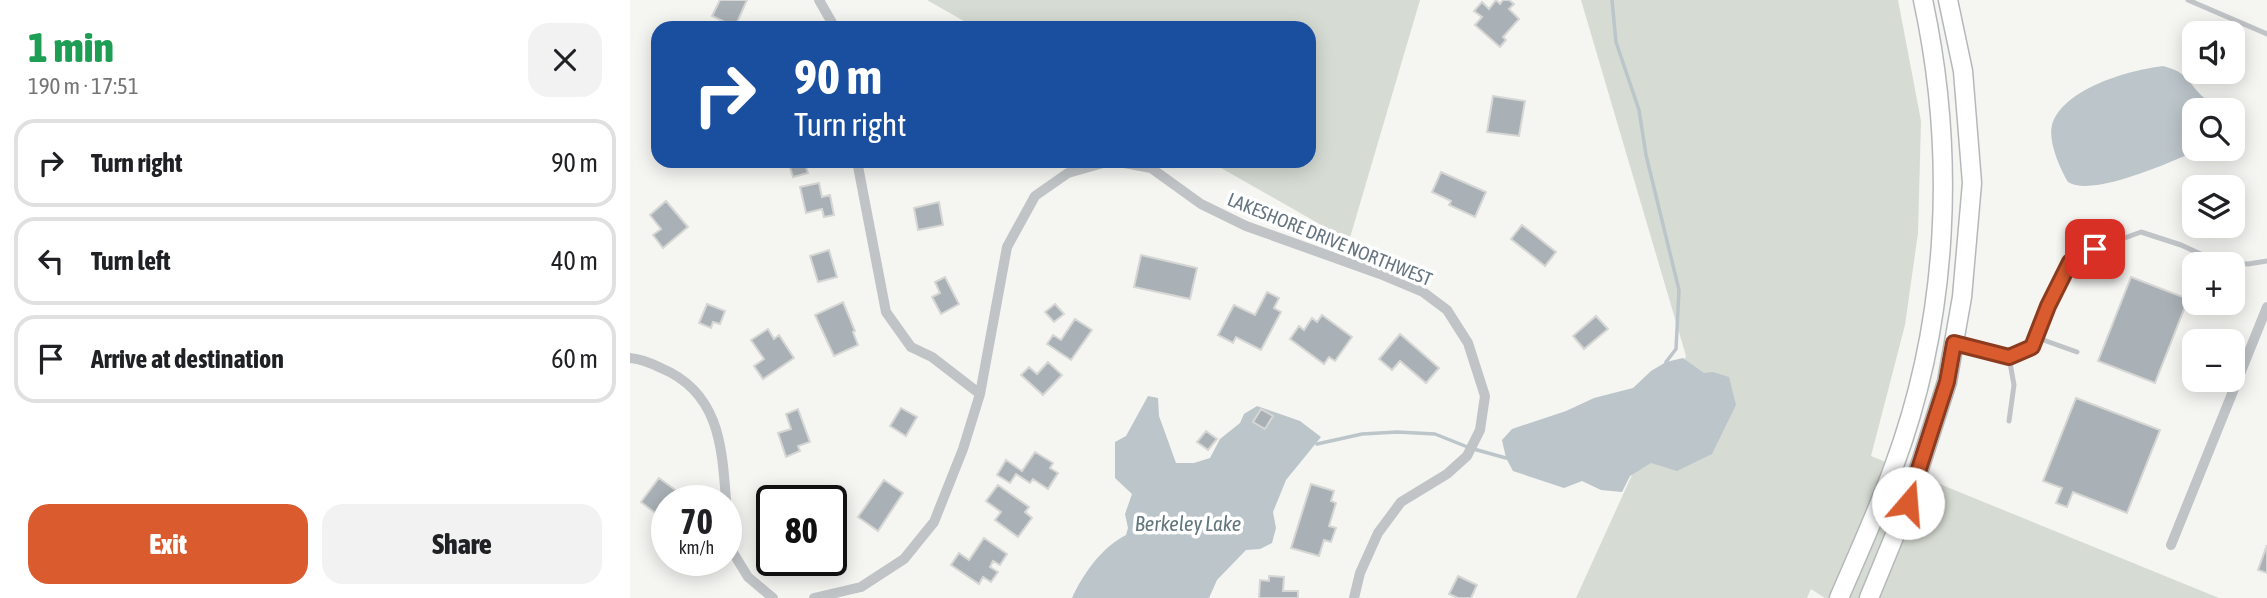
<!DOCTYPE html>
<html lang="en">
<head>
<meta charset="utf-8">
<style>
  body { margin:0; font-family:"Asap Condensed",sans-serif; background:#f2f2f2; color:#202124; height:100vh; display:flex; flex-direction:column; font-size:26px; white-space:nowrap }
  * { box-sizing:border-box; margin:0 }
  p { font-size:23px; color:#757577 }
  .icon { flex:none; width:38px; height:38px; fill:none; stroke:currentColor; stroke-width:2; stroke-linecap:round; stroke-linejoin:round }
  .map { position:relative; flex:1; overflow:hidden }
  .panel { display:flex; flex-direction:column; background:#fff; width:630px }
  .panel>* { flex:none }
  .banner { position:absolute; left:21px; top:21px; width:665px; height:147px; border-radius:21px; box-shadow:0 4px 18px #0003; background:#1a4fa0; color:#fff; overflow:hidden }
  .tools { position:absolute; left:1552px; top:21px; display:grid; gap:14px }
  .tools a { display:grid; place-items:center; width:63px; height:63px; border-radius:14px; background:#fff; box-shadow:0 4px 18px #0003; font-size:35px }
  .speed { position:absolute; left:21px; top:485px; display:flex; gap:14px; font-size:35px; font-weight:700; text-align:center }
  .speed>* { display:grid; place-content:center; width:91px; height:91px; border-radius:50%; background:#fff; box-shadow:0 4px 18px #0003; line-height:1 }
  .speed small { font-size:18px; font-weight:400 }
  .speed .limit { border:4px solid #111; border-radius:10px; background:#fff; color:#111 }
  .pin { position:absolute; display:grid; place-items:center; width:60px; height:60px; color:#fff; margin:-30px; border-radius:14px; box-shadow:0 4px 10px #0006 }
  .me { position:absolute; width:77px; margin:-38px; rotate:18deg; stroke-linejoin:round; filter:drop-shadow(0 0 5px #0008) }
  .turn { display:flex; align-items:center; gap:24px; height:147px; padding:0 28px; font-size:32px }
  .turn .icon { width:91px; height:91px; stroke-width:2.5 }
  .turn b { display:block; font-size:49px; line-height:60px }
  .round { display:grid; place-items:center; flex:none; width:74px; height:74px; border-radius:21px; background:#f2f2f2 }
  .overview { display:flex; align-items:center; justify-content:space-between; height:119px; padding:0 28px }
  h1 { font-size:42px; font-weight:800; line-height:52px; color:#1e9e55 }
  .primary-button { display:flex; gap:14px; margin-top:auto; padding:14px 28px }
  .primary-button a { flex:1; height:80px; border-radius:21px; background:#d95b2e; color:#fff; font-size:28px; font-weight:800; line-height:80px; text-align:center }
  .primary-button a+a { background:#f2f2f2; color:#202124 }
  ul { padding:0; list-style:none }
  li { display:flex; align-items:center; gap:21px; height:88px; margin:0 14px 10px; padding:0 14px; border:4px solid #e0e0e0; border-radius:21px }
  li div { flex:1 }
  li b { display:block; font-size:26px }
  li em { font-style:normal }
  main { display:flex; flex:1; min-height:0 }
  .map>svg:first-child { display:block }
  .green { fill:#d6dcd3 }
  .water { fill:#bcc5ca }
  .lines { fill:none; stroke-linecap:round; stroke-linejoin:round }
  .stream { stroke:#bcc5ca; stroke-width:3.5 }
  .building { fill:#aab1b6; stroke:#d6d7d4; stroke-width:2 }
  .trunk-casing { stroke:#b5b8bb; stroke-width:21 }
  .service { stroke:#c0c4c7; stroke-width:5 }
  .minor { stroke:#c0c4c7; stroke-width:10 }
  .trunk { stroke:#fff; stroke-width:18 }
  .route-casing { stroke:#8d3b1e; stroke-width:18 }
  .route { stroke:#d95b2e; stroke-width:12 }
  .labels { text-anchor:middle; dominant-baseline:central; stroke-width:7; stroke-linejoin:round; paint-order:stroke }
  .street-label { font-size:19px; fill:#667481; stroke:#fff }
  .water-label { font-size:21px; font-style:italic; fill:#62767e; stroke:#fff }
</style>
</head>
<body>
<main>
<section class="panel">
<div class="overview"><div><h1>1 min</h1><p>190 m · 17:51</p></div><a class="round"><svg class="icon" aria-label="close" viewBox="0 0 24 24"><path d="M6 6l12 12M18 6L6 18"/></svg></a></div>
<ul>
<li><svg class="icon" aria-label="right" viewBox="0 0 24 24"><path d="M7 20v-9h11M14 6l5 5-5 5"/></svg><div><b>Turn right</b></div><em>90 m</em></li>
<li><svg class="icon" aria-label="left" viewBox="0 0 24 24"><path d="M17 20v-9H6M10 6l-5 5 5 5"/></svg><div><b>Turn left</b></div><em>40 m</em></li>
<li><svg class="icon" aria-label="arrive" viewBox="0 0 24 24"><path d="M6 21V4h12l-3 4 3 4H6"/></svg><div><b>Arrive at destination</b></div><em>60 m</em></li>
</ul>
<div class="primary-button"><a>Exit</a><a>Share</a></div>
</section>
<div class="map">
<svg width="1637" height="598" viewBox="0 0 1637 598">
  <rect width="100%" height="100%" fill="#f5f5f2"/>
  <path class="green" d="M297,0h493l-71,241 -140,-80h100v-133h-333z
    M951,0h317l23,121 -3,112 -13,92 -34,131 348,142h-394l-14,-9 -4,9h-231l110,-242z"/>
  <path class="water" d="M1533,66c24,6 24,15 39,30 6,6 13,9 19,14h-27v39h7c-26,11 -108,49 -133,33 -8,-14 -20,-40 -16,-57 11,-37 78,-55 111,-59z
    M1053,358l21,15 9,-1 16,5 7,28 -24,49 -35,17 -26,-8 -21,13 -8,16 -21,-2 -19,-9 -18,7 -51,-17 -7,-13 -4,-18 10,-11 54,-18 28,-13 39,-10 18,-17 15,-9z
    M518,396l10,2 1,18 17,47h18l16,-5 10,-19 20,-16 4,-9 13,-8 43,15 21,16 -35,43 -13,32 3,16 -4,15 -12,6 -14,1 -29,30 -8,18h-137c11,-24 30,-51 54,-63l2,-7 -3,-14 7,-20 -17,-16v-36l11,-6z"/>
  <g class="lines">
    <path class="stream" d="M982,0l4,42 23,68 7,45 33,135 -3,59 -10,13
      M687,444l45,-10 35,-2 38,2 35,14 36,10"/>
  </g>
  <path class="building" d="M90,0h27l-12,27 -23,-11z
    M866,0l4,4 3,-4h6l5,4 -5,5 10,10 -16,18 3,3 -6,7 -25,-22 7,-8 -8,-6 8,-9 7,7z
    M863,96l32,5 -6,35 -32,-4z
    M158,161h16l4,12 -15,4z
    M811,172l45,20 -11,25 -26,-12 2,-4 -19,-9z
    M189,183l3,14 8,-2 4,20 -10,2 -2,-8 -16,4 -6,-26z
    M36,201l22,26 -25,21 -10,-13 8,-6 -11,-14z
    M309,202l4,23 -25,5 -4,-22z
    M892,225l34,27 -11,14 -34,-27z
    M199,250l8,27 -19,5 -8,-26z
    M511,255l56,13 -7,31 -56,-12z
    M315,277l14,27 -18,10 -9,-17 8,-4 -5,-11z
    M1501,277l57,22 -33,84 -57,-22z
    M637,292l12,6 -5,10 7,4 -20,38 -25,-13 -3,6 -15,-8 16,-30 21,10z
    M213,302l12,29 -2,1 5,13 -24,11 -19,-41z
    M77,304l18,7 -5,13 -7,-2 -2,6 -12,-5z
    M425,304l9,10 -10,8 -9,-10z
    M692,315l30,22 -17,24 -6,-4 -5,7 -34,-25 9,-13 5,4 8,-12 5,4z
    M966,316l12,13 -24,20 -11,-13z
    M445,319l17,11 -21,30 -24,-16 6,-9 8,5z
    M138,329l6,10 5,-4 15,23 -31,21 -9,-13 10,-7 -13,-19z
    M770,334l39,34 -13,15 -26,-22 -8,9 -13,-11z
    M418,362l14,13 -19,20 -22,-20 8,-8 8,7z
    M1446,398l84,32 -33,83 -54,-21 -6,15 -11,-4 6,-15 -19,-7z
    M271,408l16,9 -11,19 -16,-10z
    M168,409l12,33 -12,4 2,5 -14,6 -8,-24 13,-4 -5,-15z
    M631,409l12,7 -8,13 -12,-7z
    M576,431l11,8 -9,11 -11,-8z
    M405,452l18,11 -3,5 8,5 -10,16 -15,-10 -3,4 -14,-9 -6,9 -13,-8 9,-15 16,11z
    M29,478l30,22h-22v22l-26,-20z
    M254,480l19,13 -25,38 -20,-14z
    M681,484l23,7 -3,10 5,2 -7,23 7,2 -5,14 -7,-2 -5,16 -28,-8z
    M368,485l31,22 -4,5 7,6 -14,19 -23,-17 6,-8 -15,-11z
    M354,538l23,16 -7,11 -7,-4 -3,6 8,5 -7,10 -8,-5 -4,7 -28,-19 8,-12 10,7z
    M1637,545v28l-9,-3z
    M639,576l15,1 -1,14h15v7h-39l1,-18 9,1z
    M828,576l19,9 -6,13h-13l-9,-4z"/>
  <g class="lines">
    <g class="trunk-casing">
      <path id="trunk" d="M1209,598c19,-44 39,-88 55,-132 55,-148 62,-313 29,-466
        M1239,598l39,-95 39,-121 15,-85 10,-114 -9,-112 -15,-71"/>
    </g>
    <path class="service" d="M1558,0l79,34
      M1478,244l2,23
      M1405,337l42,15
      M1326,344l53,13 22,-10 39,-85 38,-18 33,-12 40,13 37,17 30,2 19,-3
      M1379,357l5,28 -5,36"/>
    <path class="minor" d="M189,0l16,28
      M227,161l29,151 25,35 21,10 48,37
      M484,161l37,7 50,36 45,22 134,48 43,18 24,18 21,33 17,53 -5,34 -13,26 -20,18 -46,28 -23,31 -18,40 -6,25
      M0,358c11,1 21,5 31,10 58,24 61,78 65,132
      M96,507l3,39 19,31 25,21
      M1541,545l96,-238
      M184,598l47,-11 43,-28 30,-37 29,-73 17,-55 27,-147 28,-51 33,-23 42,-12"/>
    <use href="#trunk" class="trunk"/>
  </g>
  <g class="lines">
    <g class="route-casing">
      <path id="route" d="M1278,503l39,-121 7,-39 55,14 23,-10 16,-41 22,-44 25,-13"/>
    </g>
    <use href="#route" class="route"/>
  </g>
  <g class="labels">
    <g class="street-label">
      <text transform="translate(700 239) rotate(22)">LAKESHORE DRIVE NORTHWEST</text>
    </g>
    <g class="water-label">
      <text x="558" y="523">Berkeley Lake</text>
    </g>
  </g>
</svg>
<div class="tools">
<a><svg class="icon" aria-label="sound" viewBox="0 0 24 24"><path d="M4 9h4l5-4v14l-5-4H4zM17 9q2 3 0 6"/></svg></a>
<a><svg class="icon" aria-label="search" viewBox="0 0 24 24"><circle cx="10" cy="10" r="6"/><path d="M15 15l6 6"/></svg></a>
<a><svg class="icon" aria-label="layers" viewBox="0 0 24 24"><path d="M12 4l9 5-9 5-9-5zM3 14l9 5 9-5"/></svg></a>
<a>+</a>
<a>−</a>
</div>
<div class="speed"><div>70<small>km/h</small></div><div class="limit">80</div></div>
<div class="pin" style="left:1465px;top:249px;background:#d93025"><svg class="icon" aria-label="arrive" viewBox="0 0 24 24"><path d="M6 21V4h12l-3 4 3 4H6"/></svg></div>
<svg class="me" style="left:1278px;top:503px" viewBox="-20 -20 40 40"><circle r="19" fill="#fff"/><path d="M0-13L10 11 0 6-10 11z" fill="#d95b2e"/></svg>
<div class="banner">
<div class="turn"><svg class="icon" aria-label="right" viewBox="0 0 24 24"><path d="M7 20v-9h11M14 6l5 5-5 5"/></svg><div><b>90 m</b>Turn right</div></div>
</div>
</div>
</main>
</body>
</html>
